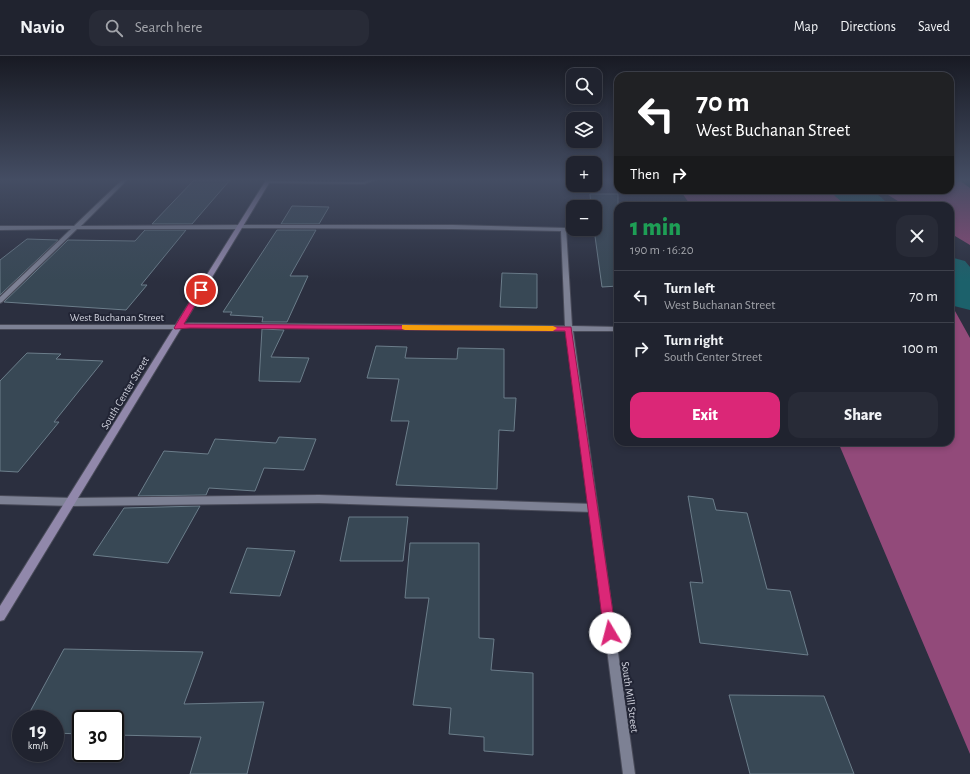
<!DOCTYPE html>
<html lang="en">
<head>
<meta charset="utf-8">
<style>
  body { margin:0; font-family:"Alegreya Sans",sans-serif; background:#282b37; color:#f1f3f6; height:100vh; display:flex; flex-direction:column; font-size:15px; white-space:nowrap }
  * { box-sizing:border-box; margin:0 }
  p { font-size:13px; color:#a2a4aa }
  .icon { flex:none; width:22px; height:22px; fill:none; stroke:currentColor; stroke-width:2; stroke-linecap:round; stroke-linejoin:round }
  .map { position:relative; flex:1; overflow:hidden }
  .drawer { position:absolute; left:614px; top:146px; width:340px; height:244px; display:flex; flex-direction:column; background:#20232f; border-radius:12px; box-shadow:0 2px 6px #0003,0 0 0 1px #3d404b }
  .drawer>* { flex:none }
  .guide { position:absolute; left:614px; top:16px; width:340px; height:122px; border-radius:12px; box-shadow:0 2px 6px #0003,0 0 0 1px #3d404b; background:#202124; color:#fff; overflow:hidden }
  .controls { position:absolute; left:566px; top:12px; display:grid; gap:8px }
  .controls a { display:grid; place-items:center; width:36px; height:36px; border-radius:8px; background:#20232f; box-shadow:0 2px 6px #0003,0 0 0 1px #3d404b; font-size:20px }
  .speed { position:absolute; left:12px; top:654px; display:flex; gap:8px; font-size:20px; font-weight:700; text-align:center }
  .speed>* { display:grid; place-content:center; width:52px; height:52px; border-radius:50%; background:#20232f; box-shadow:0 2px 6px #0003,0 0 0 1px #3d404b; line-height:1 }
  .speed small { font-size:10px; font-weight:400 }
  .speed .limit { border:2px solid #111; border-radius:6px; background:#fff; color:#111 }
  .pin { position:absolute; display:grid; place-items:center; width:34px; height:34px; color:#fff; margin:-17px; border:2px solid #fff; border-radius:50%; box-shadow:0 1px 4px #0007 }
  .me { position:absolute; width:44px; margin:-22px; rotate:352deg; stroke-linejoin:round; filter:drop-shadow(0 0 3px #0008) }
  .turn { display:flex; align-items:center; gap:14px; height:84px; padding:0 16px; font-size:18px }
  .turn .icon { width:52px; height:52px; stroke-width:2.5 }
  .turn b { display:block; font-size:28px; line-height:34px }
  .then { display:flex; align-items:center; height:38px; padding:0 16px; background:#0003; gap:8px; font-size:15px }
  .round { display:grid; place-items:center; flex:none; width:42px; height:42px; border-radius:12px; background:#282b37 }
  .headline { display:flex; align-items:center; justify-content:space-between; height:68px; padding:0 16px }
  h1 { font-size:24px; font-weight:800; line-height:30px; color:#1e9e55 }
  .cta { display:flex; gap:8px; margin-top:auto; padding:8px 16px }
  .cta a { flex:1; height:46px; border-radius:12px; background:#db2777; color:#fff; font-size:16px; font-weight:800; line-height:46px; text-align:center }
  .cta a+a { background:#282b37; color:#f1f3f6 }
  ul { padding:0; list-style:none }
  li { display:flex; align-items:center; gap:12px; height:52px; padding:0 16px; border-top:1px solid #3d404b }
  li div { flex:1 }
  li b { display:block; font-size:15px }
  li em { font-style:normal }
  header { display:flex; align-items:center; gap:24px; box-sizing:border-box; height:56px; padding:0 20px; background:#20232f; border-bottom:1px solid #3d404b }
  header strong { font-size:19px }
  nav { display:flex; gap:22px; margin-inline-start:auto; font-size:14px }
  .search { width:280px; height:36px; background:#282b37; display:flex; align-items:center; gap:10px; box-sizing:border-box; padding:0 14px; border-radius:12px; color:#a2a4aa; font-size:15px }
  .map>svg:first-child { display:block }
  .forest { fill:#924a7a }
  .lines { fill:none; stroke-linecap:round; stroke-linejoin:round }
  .river { fill:#1c616b; fill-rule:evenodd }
  .building { fill:#384855; stroke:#6b7d8a }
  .lane-casing { stroke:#494b59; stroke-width:2 }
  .street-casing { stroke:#494b59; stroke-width:2 }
  .secondary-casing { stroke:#494b59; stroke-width:2 }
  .lane { fill:#7d8194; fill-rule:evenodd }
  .street { fill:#7d8194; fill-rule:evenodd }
  .secondary { fill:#9188ab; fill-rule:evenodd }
  .route { fill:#db2777; stroke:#8e194d }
  .slow { fill:#f59e0b }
  .labels { text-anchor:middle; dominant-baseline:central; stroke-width:4; stroke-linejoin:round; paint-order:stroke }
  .street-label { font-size:11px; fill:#d0d2dd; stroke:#222535 }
</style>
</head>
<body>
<header>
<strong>Navio</strong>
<div class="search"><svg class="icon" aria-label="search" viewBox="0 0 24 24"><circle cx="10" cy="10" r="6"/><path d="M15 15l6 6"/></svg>Search here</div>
<nav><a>Map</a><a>Directions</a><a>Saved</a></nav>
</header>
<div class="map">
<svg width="970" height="718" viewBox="0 0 970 718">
  <rect width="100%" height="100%" fill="#2b2f3f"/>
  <path class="forest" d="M950,124h9l11,8v57l-20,-12v-27h-44l-26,-16h70z
    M680,134h148l20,16h-157z
    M950,246l20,36v416l-132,-312h112z"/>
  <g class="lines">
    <path class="river" d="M830,134c25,0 44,-6 59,16h-42l-11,-9z
      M950,201l15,4 5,6v43l-16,-4 -4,-6z"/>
  </g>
  <path class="building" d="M194,124h36l-38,44h-40z
    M590,138h28v92l-16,1 -8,-58 1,-22h-4z
    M292,150l37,1 -10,17h-38z
    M145,174h41l-45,55h6l-21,25 -122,-8 64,-62 67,1z
    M277,174h39l-26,46h18l-21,46h-25l1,-5 -33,-2 2,-3h-9z
    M27,183l31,1 -58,55v-35z
    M502,217l35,1v34l-37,-1z
    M262,273l22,1 -13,27 38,1 -9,24 -41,-1z
    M376,290l31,1 -2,11 52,1 1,-11 46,1v49h12l-2,33 -15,-1 -2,59 -101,-4 13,-64h-18l8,-42 -32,-1z
    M27,297l34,1 -5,5 47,2 -49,61h5l-41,50 -18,-1v-90z
    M279,381l37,2 -12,31 -40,-2 -9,23 -46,-3 -3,7 -68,1 26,-45 44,3 7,-15 61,4z
    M688,440l25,3 3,11 31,3 20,76 23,2 18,64 -108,-12 -10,-61 13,1z
    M200,450l-32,57 -75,-8 31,-47z
    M349,461h59l-5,44h-63z
    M410,487h69v95l15,1 -3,31 42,3v82l-49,-4v-14l-35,-3 2,-26 -38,-3 16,-107h-24z
    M247,492l48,3 -15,45 -50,-3z
    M64,593l139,3 -19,52 80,-2 -17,72h-57l11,-37 -86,-2v-16h-34v15l-26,-1v-14h-29z
    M729,639l95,1 30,78h-104z"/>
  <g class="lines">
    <g class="lane-casing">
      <path id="lane" d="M122,124h5l-46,46 159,-1 3,2 -3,2h-163l-75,73 -2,1v-6l71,-68 -71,1v-4h74z
        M368,124h8l-12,4 -96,-1 -2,-1 2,-1 96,1z
        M319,439l274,9 3,1 2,3 -2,3 -3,1 -274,-9 -247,3 -72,-2v-8l72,2z"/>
    </g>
    <g class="street-casing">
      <path id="street" d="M240,169h213l113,3 6,98 46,1v4h-45l62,443h-12l-57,-443 -377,-4 -12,2h-177v-4h177l12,-2 376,3 -4,-95 -108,-2 -215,-1 -1,-1z"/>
    </g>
    <g class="secondary-casing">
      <path id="secondary" d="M266,124h5l-267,440 -4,1v-15z"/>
    </g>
    <use href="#lane" class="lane"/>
    <use href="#street" class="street"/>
    <use href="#secondary" class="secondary"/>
  </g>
  <linearGradient id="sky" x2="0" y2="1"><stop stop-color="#181a23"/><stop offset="0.55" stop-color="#444d63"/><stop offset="1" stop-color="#444d63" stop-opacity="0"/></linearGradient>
  <rect width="970" height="225" fill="url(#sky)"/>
  <path class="route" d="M198,232h5l1,2 -20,34 387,3 45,306 -2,5 -4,2 -4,-2 -2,-5 -39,-302 -375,-3 -15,1 -1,-1z"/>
  <path class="slow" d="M402,269l151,1 4,2 -4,3 -148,-1 -3,-1z"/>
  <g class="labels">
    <g class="street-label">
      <text x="117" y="261">West Buchanan Street</text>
      <text transform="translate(125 337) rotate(-59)">South Center Street</text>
      <text transform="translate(630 641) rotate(82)">South Mill Street</text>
    </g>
  </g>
</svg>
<div class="controls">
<a><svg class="icon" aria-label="search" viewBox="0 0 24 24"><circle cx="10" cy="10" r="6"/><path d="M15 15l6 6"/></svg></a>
<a><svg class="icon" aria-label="layers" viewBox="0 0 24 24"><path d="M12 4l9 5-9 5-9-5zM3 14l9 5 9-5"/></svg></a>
<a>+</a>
<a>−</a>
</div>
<div class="speed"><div>19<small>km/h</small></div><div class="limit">30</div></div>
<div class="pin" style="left:201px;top:234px;background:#d93025"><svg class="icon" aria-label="arrive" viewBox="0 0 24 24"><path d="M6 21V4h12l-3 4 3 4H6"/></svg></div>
<svg class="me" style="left:610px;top:577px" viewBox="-20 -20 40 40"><circle r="19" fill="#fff"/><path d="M0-13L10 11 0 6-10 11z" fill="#db2777"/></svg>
<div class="guide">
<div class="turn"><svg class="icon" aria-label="left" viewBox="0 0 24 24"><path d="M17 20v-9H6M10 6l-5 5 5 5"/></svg><div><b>70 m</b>West Buchanan Street</div></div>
<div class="then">Then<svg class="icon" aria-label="right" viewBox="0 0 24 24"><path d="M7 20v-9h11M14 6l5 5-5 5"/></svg></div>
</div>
<section class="drawer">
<div class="headline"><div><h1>1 min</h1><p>190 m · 16:20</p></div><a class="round"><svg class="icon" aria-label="close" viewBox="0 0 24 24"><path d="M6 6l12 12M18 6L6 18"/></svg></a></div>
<ul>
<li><svg class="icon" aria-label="left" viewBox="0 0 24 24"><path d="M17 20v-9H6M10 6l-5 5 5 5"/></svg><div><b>Turn left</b><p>West Buchanan Street</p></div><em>70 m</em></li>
<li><svg class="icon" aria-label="right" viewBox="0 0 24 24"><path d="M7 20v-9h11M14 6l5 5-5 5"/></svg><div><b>Turn right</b><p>South Center Street</p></div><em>100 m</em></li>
</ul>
<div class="cta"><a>Exit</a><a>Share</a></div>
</section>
</div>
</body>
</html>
